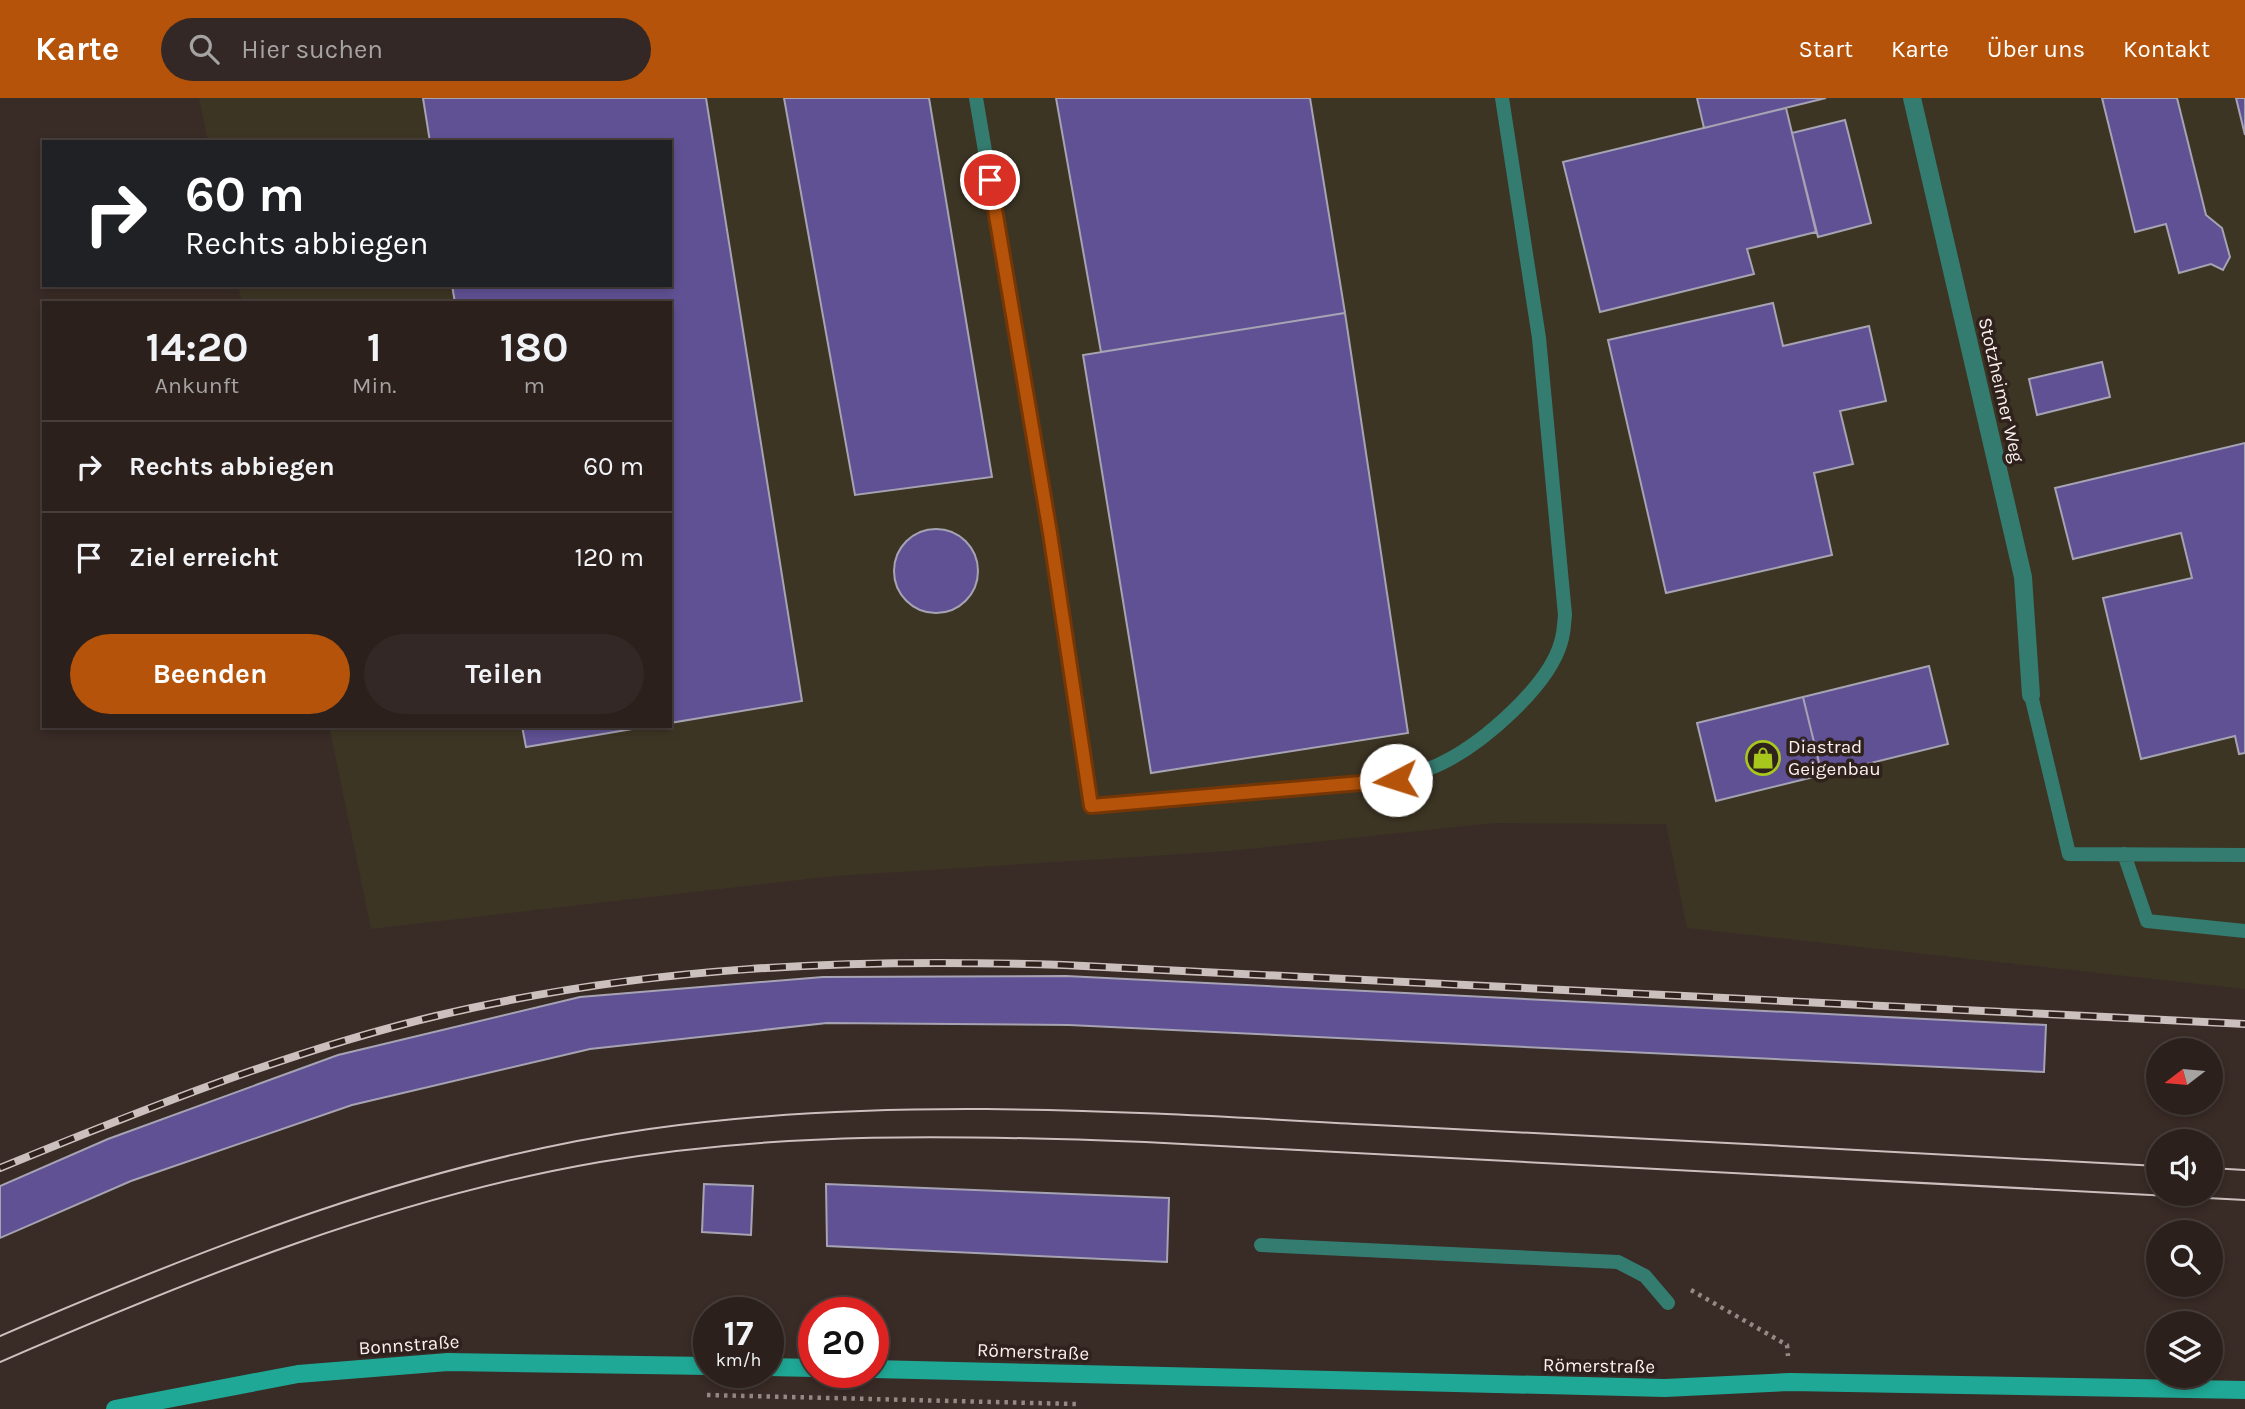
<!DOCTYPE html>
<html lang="de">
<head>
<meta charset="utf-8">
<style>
  body { margin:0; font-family:Karla,sans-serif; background:#332825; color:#f1f3f6; height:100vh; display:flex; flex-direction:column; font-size:26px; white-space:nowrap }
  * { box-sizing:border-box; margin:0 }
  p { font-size:23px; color:#a6a3a3 }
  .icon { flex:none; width:38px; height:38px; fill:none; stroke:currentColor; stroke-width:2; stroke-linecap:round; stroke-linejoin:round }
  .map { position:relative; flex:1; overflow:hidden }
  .side { position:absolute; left:42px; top:203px; width:630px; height:427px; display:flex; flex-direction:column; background:#2b201c; border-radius:0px; box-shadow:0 4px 10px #0003,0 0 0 2px #473e3b }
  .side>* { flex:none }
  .top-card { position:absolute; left:42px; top:42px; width:630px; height:147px; border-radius:0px; box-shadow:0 4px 10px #0003,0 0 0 2px #473e3b; background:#202124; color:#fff; overflow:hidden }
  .needle { width:46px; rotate:254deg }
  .fabs { position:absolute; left:2146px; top:940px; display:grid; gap:14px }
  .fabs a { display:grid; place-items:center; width:77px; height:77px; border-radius:50%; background:#2b201c; box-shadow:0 4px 10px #0003,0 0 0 2px #473e3b; font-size:35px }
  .speed { position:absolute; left:693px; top:1199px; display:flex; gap:14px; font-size:35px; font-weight:700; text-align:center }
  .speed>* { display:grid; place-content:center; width:91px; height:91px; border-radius:50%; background:#2b201c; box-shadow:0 4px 10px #0003,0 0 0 2px #473e3b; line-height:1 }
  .speed small { font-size:18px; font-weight:400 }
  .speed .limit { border:10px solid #d22; background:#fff; color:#111 }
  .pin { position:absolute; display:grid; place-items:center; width:60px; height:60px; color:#fff; margin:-30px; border:4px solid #fff; border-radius:50%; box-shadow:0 2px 7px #0007 }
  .me { position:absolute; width:77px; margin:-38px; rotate:265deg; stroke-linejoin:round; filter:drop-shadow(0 0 5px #0008) }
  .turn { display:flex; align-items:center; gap:24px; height:147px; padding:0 28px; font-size:32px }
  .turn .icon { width:91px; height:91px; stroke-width:2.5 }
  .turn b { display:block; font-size:49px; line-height:60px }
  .eta { display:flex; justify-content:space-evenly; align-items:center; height:119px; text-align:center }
  .eta b { font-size:42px; font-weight:700; line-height:49px }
  .action { display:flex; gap:14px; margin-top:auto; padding:14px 28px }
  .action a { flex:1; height:80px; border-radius:42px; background:#b45309; color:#fff; font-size:28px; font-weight:700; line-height:80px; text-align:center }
  .action a+a { background:#332825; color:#f1f3f6 }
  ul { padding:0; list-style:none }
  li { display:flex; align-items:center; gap:21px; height:91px; padding:0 28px; border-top:2px solid #473e3b }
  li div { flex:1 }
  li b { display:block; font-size:26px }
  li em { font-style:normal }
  header { display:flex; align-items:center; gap:42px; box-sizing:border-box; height:98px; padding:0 35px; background:#b45309; color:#fff }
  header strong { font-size:33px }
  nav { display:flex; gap:38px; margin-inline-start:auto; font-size:24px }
  .search { width:490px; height:63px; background:#332825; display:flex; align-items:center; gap:18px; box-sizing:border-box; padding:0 24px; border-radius:38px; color:#a6a3a3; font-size:26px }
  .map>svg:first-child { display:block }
  .industrial { fill:#3d3524 }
  .building { fill:#605194; stroke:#a6a3b3; stroke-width:2 }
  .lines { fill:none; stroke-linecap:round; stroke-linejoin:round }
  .path { stroke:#958985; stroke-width:4.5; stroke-dasharray:3.5 5; stroke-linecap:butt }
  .lane { stroke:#347c70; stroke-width:14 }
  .street { stroke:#347c70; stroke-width:18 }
  .secondary { stroke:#1fa895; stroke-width:18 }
  .tram { stroke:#cbc0bd; stroke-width:2 }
  .rail-casing { stroke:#cbc0bd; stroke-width:8 }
  .rail { stroke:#2f211c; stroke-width:5; stroke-dasharray:16; stroke-linecap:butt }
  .route-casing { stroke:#753606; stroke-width:18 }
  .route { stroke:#b45309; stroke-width:12 }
  .labels { text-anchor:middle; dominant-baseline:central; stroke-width:7; stroke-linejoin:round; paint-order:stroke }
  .street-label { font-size:19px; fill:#fbf1ee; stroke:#2f211c }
  .poi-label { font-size:19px; fill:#fbf1ee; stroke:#2f211c; text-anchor:start }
</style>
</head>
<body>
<header>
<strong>Karte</strong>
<div class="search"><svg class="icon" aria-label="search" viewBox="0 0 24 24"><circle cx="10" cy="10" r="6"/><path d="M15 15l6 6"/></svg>Hier suchen</div>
<nav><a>Start</a><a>Karte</a><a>Über uns</a><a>Kontakt</a></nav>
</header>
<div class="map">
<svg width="2245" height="1311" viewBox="0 0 2245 1311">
  <rect width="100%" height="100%" fill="#392b26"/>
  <path class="industrial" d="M199,0h2046v891l-558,-61 -21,-104 -172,-1 -264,28 -395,25 -464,53 -42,-203h341v-423h-428l-4,-18h432v-143h-462z"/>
  <path class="building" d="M423,0h283l96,603 -132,22v-420h-215l-3,-18h218v-143h-240z
    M784,0h145l63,379 -137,18z
    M1056,0h254l35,215 -244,39z
    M1697,0h129l-122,30z
    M2102,0h75l29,117 16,13 8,29 -7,13 -12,-6 -32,9 -13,-49 -31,8z
    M2236,0h9v37z
    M1786,10l30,124 -69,17 7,25 -154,38 -37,-150z
    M1845,22l26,103 -53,14 -26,-104z
    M1773,205l10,43 86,-20 17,75 -46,10 13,53 -39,9 18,82 -166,38 -58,-253z
    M1345,215l63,420 -257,40 -68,-418z
    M2102,264l8,35 -73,18 -8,-36z
    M2245,345v310l-6,1 -4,-18 -94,23 -38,-161 89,-20 -11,-45 -108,26 -18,-71z
    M894 473a42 42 0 1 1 84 0a42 42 0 1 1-84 0Z
    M1929,568l19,78 -126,31 -19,-78z
    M1803,599l19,78 -106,26 -19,-78z
    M522,628h128l-124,21z
    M1066,878l980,49 -2,47 -975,-47 -242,-2 -237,26 -238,56 -221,76 -131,57v-52l108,-47 230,-84 242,-58 243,-20z
    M704,1086l49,2 -2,49 -49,-3z
    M826,1086l343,14 -2,64 -340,-16z"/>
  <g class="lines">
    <path class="path" d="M1691,1192l96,55 1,11
      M707,1297l369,9"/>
    <path class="lane" d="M976,0l74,435 41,273 305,-26c15,-5 32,-10 46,-17 41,-20 107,-77 119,-121 3,-9 3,-19 4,-27l-26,-277 -37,-240
      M2031,597l38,159 176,1
      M2124,756l23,67 98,10
      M1261,1147l357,17 27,14 23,27"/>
    <path class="street" d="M1912,0l111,479 8,118"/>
    <path class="secondary" d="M768,1269l46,1
      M873,1271l792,19 125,-6 455,8
      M115,1311l183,-35 150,-12 261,4"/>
    <path class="tram" d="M2210,1070l35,2
      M0,1238c209,-90 423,-175 649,-207 242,-34 485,-17 727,-4 261,13 521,27 782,41
      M0,1264c194,-84 391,-164 600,-200 180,-31 363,-27 545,-20l1100,58"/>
    <g class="rail-casing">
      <path id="rail" d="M0,1070c142,-58 286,-116 436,-152 210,-50 413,-58 628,-51l1181,59"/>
    </g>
    <use href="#rail" class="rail"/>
  </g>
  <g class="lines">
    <g class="route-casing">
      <path id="route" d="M990,82l60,353 41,273 305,-26"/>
    </g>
    <use href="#route" class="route"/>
  </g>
  <defs>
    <g id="shop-ring" transform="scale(1.75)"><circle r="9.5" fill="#2f211c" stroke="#a8c71d" stroke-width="1.5"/><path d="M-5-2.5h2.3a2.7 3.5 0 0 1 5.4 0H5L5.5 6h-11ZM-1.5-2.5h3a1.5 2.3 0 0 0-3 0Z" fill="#a8c71d"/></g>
  </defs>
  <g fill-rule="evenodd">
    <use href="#shop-ring" x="1763" y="660"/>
  </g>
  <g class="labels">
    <g class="street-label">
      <text transform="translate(2001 292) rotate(77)">Stotzheimer Weg</text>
      <text transform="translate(409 1247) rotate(-4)">Bonnstraße</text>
      <text transform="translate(1033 1254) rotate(2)">Römerstraße</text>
      <text transform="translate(1599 1268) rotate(1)">Römerstraße</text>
    </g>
    <g class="poi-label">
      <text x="1788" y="649">Diastrad<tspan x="1788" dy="22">Geigenbau</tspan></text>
    </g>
  </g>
</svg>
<div class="fabs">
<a><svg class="needle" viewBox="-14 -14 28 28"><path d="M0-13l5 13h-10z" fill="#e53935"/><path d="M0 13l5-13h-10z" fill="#a6a3a3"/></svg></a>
<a><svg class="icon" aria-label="sound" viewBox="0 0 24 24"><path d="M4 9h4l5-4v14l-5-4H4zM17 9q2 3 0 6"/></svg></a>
<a><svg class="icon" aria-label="search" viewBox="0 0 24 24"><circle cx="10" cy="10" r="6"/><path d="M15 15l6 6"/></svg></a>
<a><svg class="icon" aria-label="layers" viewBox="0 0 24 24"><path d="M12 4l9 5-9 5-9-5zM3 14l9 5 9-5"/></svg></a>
</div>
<div class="speed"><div>17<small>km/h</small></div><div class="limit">20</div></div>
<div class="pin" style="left:990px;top:82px;background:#d93025"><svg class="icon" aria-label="arrive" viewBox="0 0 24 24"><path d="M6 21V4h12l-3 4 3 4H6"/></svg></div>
<svg class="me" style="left:1396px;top:682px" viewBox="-20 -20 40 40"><circle r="19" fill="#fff"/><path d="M0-13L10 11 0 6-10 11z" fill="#b45309"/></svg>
<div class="top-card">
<div class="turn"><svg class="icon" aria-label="right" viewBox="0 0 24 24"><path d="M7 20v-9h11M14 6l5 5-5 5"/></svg><div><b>60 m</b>Rechts abbiegen</div></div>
</div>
<section class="side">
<div class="eta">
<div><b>14:20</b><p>Ankunft</p></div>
<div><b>1</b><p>Min.</p></div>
<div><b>180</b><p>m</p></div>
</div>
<ul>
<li><svg class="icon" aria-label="right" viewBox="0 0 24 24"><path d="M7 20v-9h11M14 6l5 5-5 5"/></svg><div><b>Rechts abbiegen</b></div><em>60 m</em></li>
<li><svg class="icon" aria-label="arrive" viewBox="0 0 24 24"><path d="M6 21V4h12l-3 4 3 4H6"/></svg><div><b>Ziel erreicht</b></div><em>120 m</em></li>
</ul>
<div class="action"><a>Beenden</a><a>Teilen</a></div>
</section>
</div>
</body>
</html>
